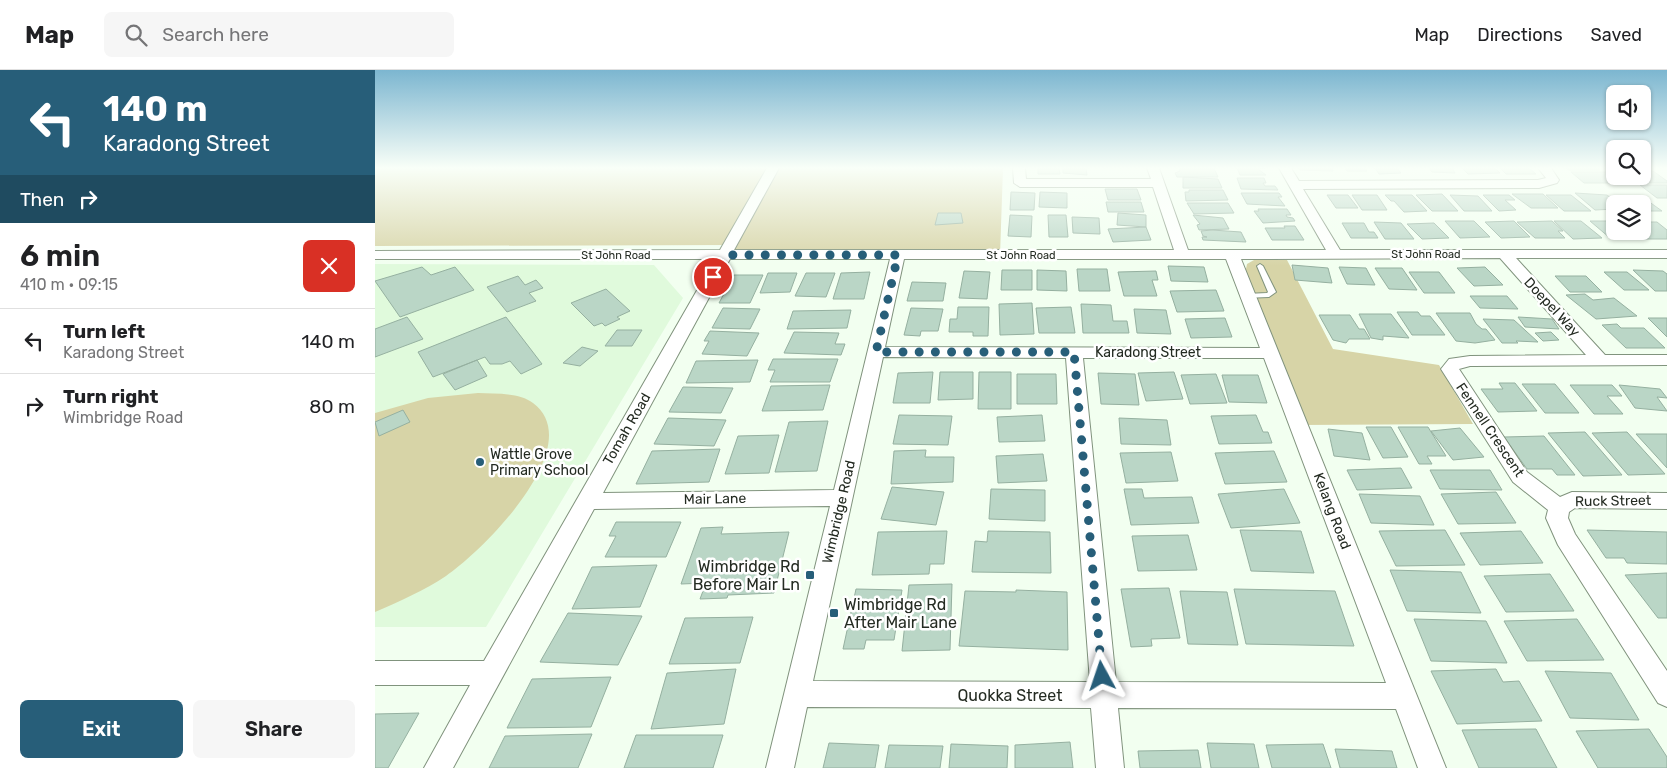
<!DOCTYPE html>
<html lang="en">
<head>
<meta charset="utf-8">
<style>
  body { margin:0; font-family:Rubik,sans-serif; background:#f6f6f6; color:#202124; height:100vh; display:flex; flex-direction:column; font-size:19px; white-space:nowrap }
  * { box-sizing:border-box; margin:0 }
  p { font-size:16px; color:#757577 }
  .icon { flex:none; width:28px; height:28px; fill:none; stroke:currentColor; stroke-width:2; stroke-linecap:round; stroke-linejoin:round }
  .map { position:relative; flex:1; overflow:hidden }
  .sheet { display:flex; flex-direction:column; background:#fff; width:375px }
  .sheet>* { flex:none }
  .hud { background:#275e79; color:#fff; overflow:hidden }
  .fabs { position:absolute; left:1231px; top:15px; display:grid; gap:10px }
  .fabs a { display:grid; place-items:center; width:45px; height:45px; border-radius:8px; background:#fff; box-shadow:0 1px 4px #0004; font-size:25px }
  .pin { position:absolute; display:grid; place-items:center; width:42px; height:42px; color:#fff; margin:-21px; border:2px solid #fff; border-radius:50%; box-shadow:0 1px 5px #0007 }
  .me { position:absolute; width:55px; margin:-28px; rotate:355deg; stroke-linejoin:round; filter:drop-shadow(0 0 4px #0008) }
  .turn { display:flex; align-items:center; gap:18px; height:105px; padding:0 20px; font-size:22px }
  .turn .icon { width:65px; height:65px; stroke-width:2.5 }
  .turn b { display:block; font-size:35px; line-height:42px }
  .then { display:flex; align-items:center; height:48px; padding:0 20px; background:#0003; gap:10px; font-size:19px }
  .round { display:grid; place-items:center; flex:none; width:52px; height:52px; border-radius:8px; background:#f6f6f6 }
  .head { display:flex; align-items:center; justify-content:space-between; height:85px; padding:0 20px }
  h1 { font-size:30px; font-weight:600; line-height:38px }
  .action { display:flex; gap:10px; margin-top:auto; padding:10px 20px }
  .action a { flex:1; height:58px; border-radius:8px; background:#275e79; color:#fff; font-size:20px; font-weight:600; line-height:58px; text-align:center }
  .action a+a { background:#f6f6f6; color:#202124 }
  ul { padding:0; list-style:none }
  li { display:flex; align-items:center; gap:15px; height:65px; padding:0 20px; border-top:1px solid #e0e0e0 }
  li div { flex:1 }
  li b { display:block; font-size:19px }
  li em { font-style:normal }
  header { display:flex; align-items:center; gap:30px; box-sizing:border-box; height:70px; padding:0 25px; background:#fff; border-bottom:1px solid #e0e0e0 }
  header strong { font-size:24px }
  nav { display:flex; gap:28px; margin-inline-start:auto; font-size:18px }
  .search { width:350px; height:45px; background:#f6f6f6; display:flex; align-items:center; gap:12px; box-sizing:border-box; padding:0 18px; border-radius:8px; color:#757577; font-size:19px }
  main { display:flex; flex:1; min-height:0 }
  .map>svg:first-child { display:block }
  .built { fill:#e0fadc }
  .green { fill:#d7d4a7 }
  .building { fill:#bad6c6; stroke:#95b0a0 }
  .lines { fill:none; stroke-linecap:round; stroke-linejoin:round }
  .service-casing { stroke:#80937d; stroke-width:2 }
  .minor-casing { stroke:#80937d; stroke-width:2 }
  .service { fill:#fff; fill-rule:evenodd }
  .minor { fill:#fff; fill-rule:evenodd }
  .route { stroke:#275e79; stroke-width:9; stroke-dasharray:0 16.2 }
  .poi-dot { fill:#275e79; stroke:#fff; stroke-width:2 }
  .labels { text-anchor:middle; dominant-baseline:central; stroke-width:5; stroke-linejoin:round; paint-order:stroke }
  .far-street-label { font-size:11px; fill:#242b22; stroke:#fff }
  .street-label { font-size:14px; fill:#242b22; stroke:#fff }
  .poi-label { font-size:14px; fill:#242b22; stroke:#fff; text-anchor:start }
  .near-poi-label { font-size:16px; fill:#242b22; stroke:#fff; text-anchor:end }
  .near-street-label { font-size:16px; fill:#242b22; stroke:#fff }
</style>
</head>
<body>
<header>
<strong>Map</strong>
<div class="search"><svg class="icon" aria-label="search" viewBox="0 0 24 24"><circle cx="10" cy="10" r="6"/><path d="M15 15l6 6"/></svg>Search here</div>
<nav><a>Map</a><a>Directions</a><a>Saved</a></nav>
</header>
<main>
<section class="sheet">
<div class="hud">
<div class="turn"><svg class="icon" aria-label="left" viewBox="0 0 24 24"><path d="M17 20v-9H6M10 6l-5 5 5 5"/></svg><div><b>140 m</b>Karadong Street</div></div>
<div class="then">Then<svg class="icon" aria-label="right" viewBox="0 0 24 24"><path d="M7 20v-9h11M14 6l5 5-5 5"/></svg></div>
</div>
<div class="head"><div><h1>6 min</h1><p>410 m · 09:15</p></div><a class="round" style="background:#d93025;color:#fff"><svg class="icon" aria-label="close" viewBox="0 0 24 24"><path d="M6 6l12 12M18 6L6 18"/></svg></a></div>
<ul>
<li><svg class="icon" aria-label="left" viewBox="0 0 24 24"><path d="M17 20v-9H6M10 6l-5 5 5 5"/></svg><div><b>Turn left</b><p>Karadong Street</p></div><em>140 m</em></li>
<li><svg class="icon" aria-label="right" viewBox="0 0 24 24"><path d="M7 20v-9h11M14 6l5 5-5 5"/></svg><div><b>Turn right</b><p>Wimbridge Road</p></div><em>80 m</em></li>
</ul>
<div class="action"><a>Exit</a><a>Share</a></div>
</section>
<div class="map">
<svg width="1292" height="698" viewBox="0 0 1292 698">
  <rect width="100%" height="100%" fill="#f2fff0"/>
  <path class="built" d="M0,194l279,1 29,33 -197,329h-111z"/>
  <path class="green" d="M0,98h628l-3,87 -277,5 7,-15 -355,1z
    M879,190h33l46,89 106,16 34,59 -174,1 -62,-155 9,-1 1,-5z
    M103,323c17,1 41,-1 55,10 56,42 -50,148 -87,173 -21,14 -48,26 -71,36v-199l53,-15z"/>
  <path class="building" d="M663,98h21l1,6h-22z
    M688,98h23l1,7 -24,-2z
    M804,98h35l4,9h-41l-2,-4 5,-2z
    M862,98h28l-7,1 8,6h-26z
    M924,98h33l1,3 -33,-1z
    M970,98h20l2,3h-20z
    M1000,98h22l4,5 -22,1z
    M1054,98h23l3,5 -23,-1z
    M1087,98h33l5,5 -32,1z
    M1125,98h29l7,6h-30z
    M1191,98h31l3,2h-31z
    M1268,101h10l14,10v2h-29l-9,-7h14z
    M1196,102h38l14,11h-39z
    M808,107l35,2 4,9h-39z
    M862,108h27l2,5h-3l2,3h10l3,4 -37,-1z
    M1265,115h27v13h-10z
    M730,119h32l4,11h-33z
    M814,120h34l5,10 -42,1 -1,-9h4z
    M636,122l24,1 -1,17h-24z
    M665,122l27,1v15l-28,-1z
    M866,123h38l3,4h-4l7,9 -38,-2z
    M1200,123l32,2 8,6 -5,1 5,4v3l-20,1z
    M1067,124l16,17h-26l-16,-16z
    M1137,124h31l15,14h-27z
    M952,125h21l10,13h-22z
    M977,125h25l10,15h-25z
    M1010,125h27l15,16 -23,1 -10,-11h-3z
    M1075,125l28,1 14,15h-28z
    M1108,125h26l6,5h-10l11,10 -17,1z
    M1171,125h25l20,16h-27z
    M1266,126l21,15h-19v-7h-16l-10,-7z
    M731,132h35l3,10h-36z
    M812,133h41l6,10 -40,1z
    M883,139h29l4,6h-5l1,2 6,1 2,3 -32,2 -9,-12h5z
    M563,143h23l2,10 -28,2z
    M743,143l28,2v12l-29,-2z
    M635,145l22,1 -1,21 -23,-1z
    M673,145h18l2,22h-19z
    M818,145l30,3 6,11 -30,1 -2,-5 3,-1z
    M697,147l27,1 1,16 -27,-1z
    M1070,151h29l16,16 -30,1z
    M1139,151l16,16 -29,1 -16,-16z
    M1177,151l11,10h-5l7,7h-30l-18,-16z
    M1179,151h27l21,17 -29,1z
    M1215,151h25v10h16l7,6 -28,1z
    M999,152l27,1 13,16h-29z
    M1268,152h14l10,8v9h-22l-9,-8h7z
    M967,153h22l5,9h5l4,6h-27z
    M1059,153l15,15 -27,1 -15,-15z
    M909,156h11l9,14h-32l-7,-12h20z
    M771,157l5,13 -38,2 -5,-13z
    M837,160l29,2 5,10 -43,-2 -1,-3h5l-4,-1 -2,-5z
    M917,195l36,3 4,15 -37,-3z
    M793,196l36,1 4,15 -37,-1z
    M47,197l9,8 24,-8 19,23 -74,27 -25,-36z
    M964,197l27,1 9,17 -28,-1z
    M1110,197l18,18 -29,1 -17,-18z
    M1000,198h27l15,22 -28,-1z
    M702,199h30l3,22h-31z
    M627,200h30v20h-31z
    M662,200l29,1 1,20 -30,-1z
    M1258,200l30,1 4,3v17h-12z
    M589,201l26,1 -3,27 -28,-1z
    M781,201l2,9h-6l5,16h-33l-6,-24z
    M495,202l-6,27h-31l8,-26z
    M1034,202h30l16,21h-31z
    M1229,202h23l22,18h-25z
    M393,203h29l-7,19 -30,1z
    M431,203h29l-9,24 -31,-1z
    M359,205h29l-13,28h-31z
    M143,206l7,9 11,-5 7,8 -14,5 7,8 -29,11 -20,-25z
    M1180,206h31l16,16h-32z
    M537,212l34,1 -3,18h-36z
    M231,219l24,22 -13,6 3,2 -15,7 -3,-3 -8,3 -23,-23z
    M841,220l8,21 -47,1 -7,-21z
    M1210,224l8,6 21,-2 23,18 -41,3 -30,-24z
    M1095,226h37l11,13 -38,-1z
    M657,233l2,31 -34,1 -1,-31z
    M706,234l30,1 2,16h14l2,12h-46z
    M583,237h31l-1,29h-15v-4h-24l1,-13h7z
    M696,237l4,26h-36l-3,-25z
    M348,238l37,1 -10,20 -38,-1z
    M536,238l32,1 -5,22h-17l-1,5 -16,-1z
    M759,239l32,1 5,24 -34,-1z
    M476,240l-4,18 -60,1 6,-18z
    M1022,242h21l3,4h9l15,19h-33z
    M1061,243h34l6,11 6,5h4l9,11 -20,3 -19,-2z
    M984,244h32l18,24 -26,-2v4l-12,-2z
    M944,245h31l9,14h5l6,10h-21l-3,4 -13,-3z
    M32,247l16,22 -48,18v-28z
    M131,247l36,47 -21,10 -11,-13 -8,3h-12l-5,-7 -52,20 -15,-25z
    M1143,247l34,2 7,10 -34,-2z
    M850,248l7,19 -41,1 -6,-19z
    M1273,248h19v19z
    M1108,249l31,1 24,22 -22,-1 2,2h-16z
    M1242,254l4,4h23l21,20h-39l-24,-23z
    M242,260h25l-10,16h-27z
    M335,261l49,2 -12,23 -45,-2 7,-13h-5z
    M419,262l45,1 -4,11h10l-4,11 -57,-2z
    M1176,262l8,8 -16,1 -8,-8z
    M207,277l16,4 -18,15 -17,-3z
    M398,289h65l-8,23h-60l5,-12h-7z
    M102,290l10,16 -32,14 -12,-16z
    M383,290l-8,22 -64,1 10,-22z
    M558,302l-3,31h-37l5,-30z
    M565,302h33v27l-35,1z
    M604,302h32v37h-33z
    M799,302l9,27 -37,2 -8,-28z
    M723,303l37,1 4,31 -38,-1z
    M642,304h39l1,30h-40z
    M841,304l11,29 -37,1 -9,-29z
    M847,305h36l9,28 -38,-1z
    M1124,313h16l22,28 -39,1 -17,-23h22z
    M1147,314h33l24,29h-34z
    M455,315l-7,25 -61,1 9,-25z
    M1195,315h42l10,11h-15l16,18h-29z
    M1244,315l41,4 7,9 -10,-1 10,14 -32,-3z
    M308,317l50,1 -12,25 -52,-1z
    M28,340l7,12 -31,14 -4,-14z
    M524,345l53,1 -4,29 -55,-1z
    M667,345l3,26 -46,1 -2,-25z
    M881,345l7,17h5l4,11 -53,1 -8,-28z
    M293,348l58,2 -12,26 -60,-2z
    M744,348l48,2 4,25 -50,-1z
    M453,351l-11,50 -42,1 14,-50z
    M991,357h25l17,30 -25,1z
    M1023,357h30l18,29h-19l5,8h-13z
    M1085,358l24,29 -31,3 -22,-29z
    M953,359l34,4 8,27 -36,-4z
    M1210,362l37,43 -39,1 -35,-43z
    M1252,362l38,42 -37,1 -36,-42z
    M1261,364h31v34z
    M404,365l-10,38 -44,1 13,-38z
    M1169,366l31,39h-18l-5,-6h-25l-23,-32z
    M345,379l-11,33 -73,2 16,-33z
    M551,380l-1,7h29l-1,25 -62,2 3,-33z
    M899,381l13,31 -62,2 -10,-31z
    M796,382l7,29 -52,2 -6,-30z
    M668,384l4,27 -49,2 -2,-27z
    M1026,398l11,20 -55,2 -10,-20z
    M1055,400h60l12,20 -62,-1z
    M517,417l52,5 -8,33 -55,-6z
    M616,419l54,1v31l-56,-2z
    M749,419h18l2,9 48,-1 7,26 -68,2z
    M909,419l16,34 -69,5 -13,-34z
    M1121,422l20,31 -58,1 -17,-30z
    M984,424l61,2 14,29 -63,-2z
    M241,452h65l-15,35h-61l11,-21h-7z
    M348,457l-2,7 68,-2 -15,61 -46,2 -1,3 -27,1 6,-16 -25,1 20,-56z
    M865,460l61,1 13,42 -63,-2z
    M1070,460l20,35 -69,1 -17,-35z
    M1212,460l80,2v32l-40,-1 -3,-5h-18z
    M572,461l-3,33h-14l-1,10 -57,1 6,-43z
    M613,461l62,1 1,41 -79,-1 3,-31 12,1z
    M1146,461l22,32 -63,2 -20,-32z
    M813,465l9,35 -59,1 -6,-35z
    M282,495l-17,42 -68,2 20,-42z
    M1015,500l71,2 20,41 -74,-2z
    M1292,503v45h-9l-33,-43z
    M1175,504l24,37 -68,1 -22,-36z
    M577,514l-2,66 -48,1 7,-66z
    M794,518l11,50 -29,1 1,7 -21,1 -10,-58z
    M481,519l46,1 -8,50h-28l-2,9h-21z
    M859,519l101,2 19,55 -108,-2z
    M641,520l51,2 1,58 -109,-4 6,-55 51,1z
    M805,521l47,1 11,53 -50,-1z
    M193,543l74,3 -24,49 -78,-3z
    M378,547l-13,46 -71,1 16,-46z
    M1039,549l72,2 21,42 -76,-2z
    M1202,549l27,41 -77,1 -23,-40z
    M361,599l-12,55 -73,5 16,-56z
    M1121,599l7,13 16,-1 23,40 -85,3 -26,-53z
    M1170,601l66,2 28,47 -69,-2z
    M236,607l-20,50 -84,1 25,-49z
    M44,643l-31,55h-13v-54z
    M1161,659l21,39h-78l-17,-38z
    M1274,659l18,28v11h-69l-22,-37z
    M217,664l-14,34h-89l16,-32z
    M261,665h87l-10,33h-89z
    M695,672l3,26h-58v-23z
    M454,673l50,2 -4,23h-52z
    M832,673l47,1 5,24h-48z
    M576,674l57,2 -1,22h-58z
    M948,674l8,24h-59l-6,-23z
    M514,675l54,1 -3,22h-55z
    M960,679l57,2 5,17h-57z
    M823,680l3,18h-61l-2,-17z"/>
  <g class="lines">
    <g class="service-casing">
      <path id="service" d="M885,194l3,2 13,26 -7,5 -26,1v-4h3l21,-1 1,-1 -11,-26z"/>
    </g>
    <g class="minor-casing">
      <path id="minor" d="M392,98h12l-45,82h440l-21,-63h-133l-6,-4 -1,-15h12l1,11h125l-4,-11h12l29,82h138l-47,-82h12l8,13 239,-1 8,-2 -8,-10h13l8,12 -2,3 -18,5 -236,1 37,61h327v8h-151l89,97h62v10l-197,1 -11,3 68,103 33,25 12,-5 95,1v16l-92,-1 -6,4 -1,6 7,16 92,137v36l-9,-4 -100,-158 -12,-27 2,-8 -35,-28 -72,-113 8,-10 21,-3 116,-1 -86,-97 -259,1 205,509h-28l-22,-59 -278,-1 6,60h-28l-5,-60 -284,-1 -13,61h-28l64,-262 -236,3 -141,259h-29l46,-83h-95v-24h109l231,-402h-340v-8l345,-1zM355,189h160l-56,231 -231,3zM529,189h322l34,89 -375,-1zM508,287l183,1 24,324 -277,-1zM708,288h181l122,325 -270,-1z"/>
    </g>
    <use href="#service" class="service"/>
    <use href="#minor" class="minor"/>
  </g>
  <linearGradient id="sky" x2="0" y2="1"><stop stop-color="#7cb6d0"/><stop offset="0.5" stop-color="#f9fff8"/><stop offset="1" stop-color="#f9fff8" stop-opacity="0"/></linearGradient>
  <rect width="1292" height="196" fill="url(#sky)"/>
  <g class="lines">
    <path class="route" d="M338,207l13,-22h172l-22,97h198l28,324"/>
  </g>
  <g class="poi-dot">
    <circle cx="105" cy="392" r="5"/>
    <rect x="430" y="500" width="10" height="10" rx="2.5"/>
    <rect x="454" y="538" width="10" height="10" rx="2.5"/>
  </g>
  <g class="labels">
    <g class="far-street-label">
      <text x="1051" y="184">St John Road</text>
      <text x="241" y="185">St John Road</text>
      <text x="646" y="185">St John Road</text>
    </g>
    <g class="street-label">
      <text transform="translate(1177 237) rotate(47)">Doepel Way</text>
      <text x="773" y="282">Karadong Street</text>
      <text transform="translate(252 359) rotate(-60)">Tomah Road</text>
      <text transform="translate(1115 360) rotate(56)">Fennell Crescent</text>
      <text transform="translate(340 429) rotate(-1)">Mair Lane</text>
      <text transform="translate(1238 431) rotate(-1)">Ruck Street</text>
      <text transform="translate(957 441) rotate(69)">Kelang Road</text>
      <text transform="translate(464 442) rotate(-77)">Wimbridge Road</text>
    </g>
    <g class="poi-label">
      <text x="115" y="384">Wattle Grove<tspan x="115" dy="16">Primary School</tspan></text>
    </g>
    <g class="near-poi-label">
      <text x="425" y="496">Wimbridge Rd<tspan x="425" dy="18">Before Mair Ln</tspan></text>
      <text x="469" y="534" text-anchor="start">Wimbridge Rd<tspan x="469" dy="18">After Mair Lane</tspan></text>
    </g>
    <g class="near-street-label">
      <text x="635" y="625">Quokka Street</text>
    </g>
  </g>
</svg>
<div class="fabs">
<a><svg class="icon" aria-label="sound" viewBox="0 0 24 24"><path d="M4 9h4l5-4v14l-5-4H4zM17 9q2 3 0 6"/></svg></a>
<a><svg class="icon" aria-label="search" viewBox="0 0 24 24"><circle cx="10" cy="10" r="6"/><path d="M15 15l6 6"/></svg></a>
<a><svg class="icon" aria-label="layers" viewBox="0 0 24 24"><path d="M12 4l9 5-9 5-9-5zM3 14l9 5 9-5"/></svg></a>
</div>
<div class="pin" style="left:338px;top:207px;background:#d93025"><svg class="icon" aria-label="arrive" viewBox="0 0 24 24"><path d="M6 21V4h12l-3 4 3 4H6"/></svg></div>
<svg class="me" style="left:727px;top:606px" viewBox="-20 -20 40 40"><path d="M0-17L14 15 0 8-14 15z" fill="#275e79" stroke="#fff" stroke-width="4"/></svg>
</div>
</main>
</body>
</html>
